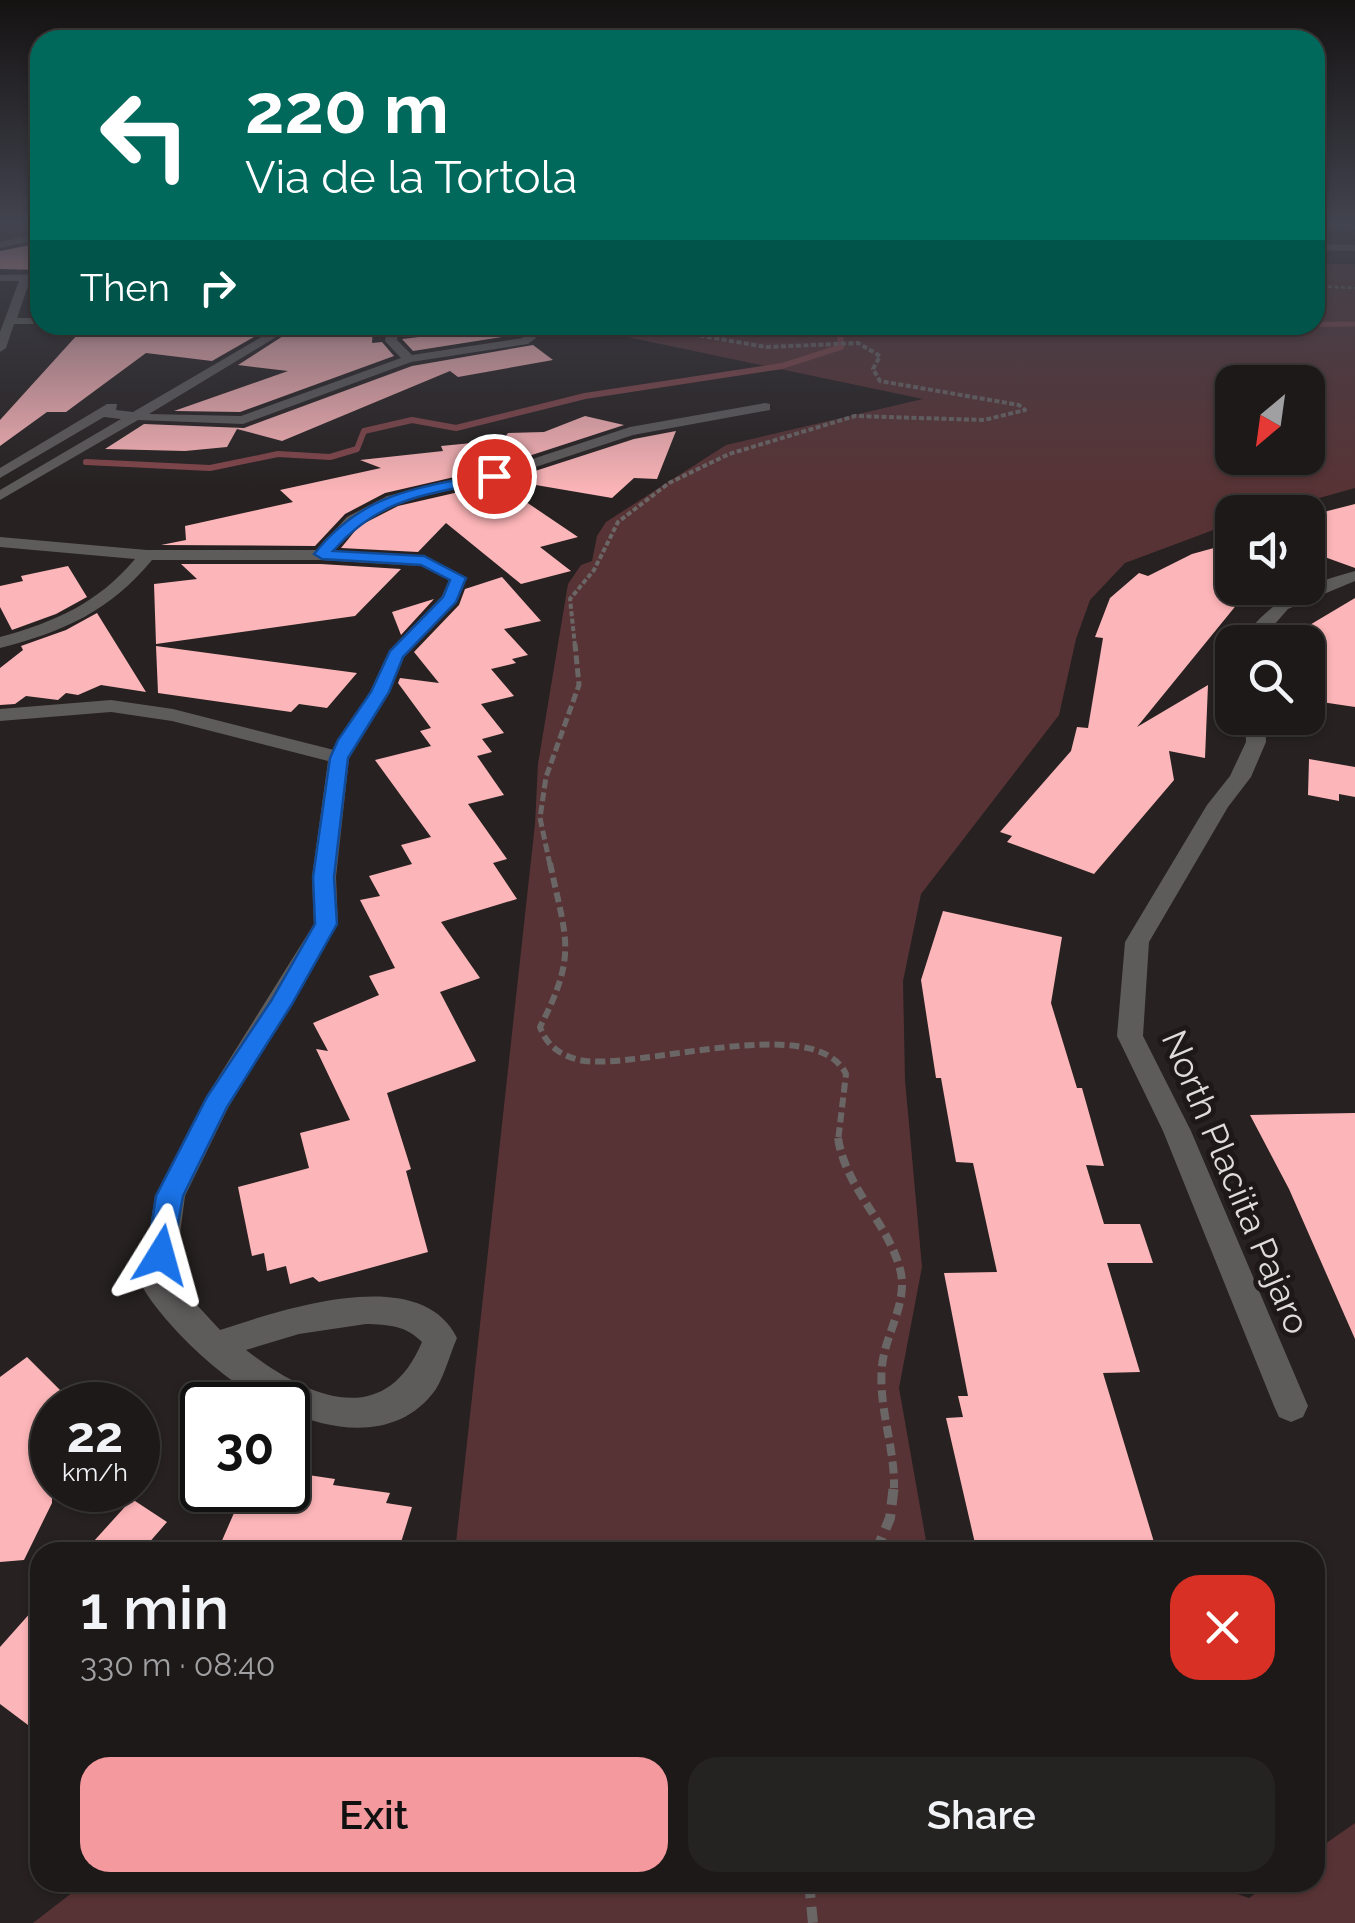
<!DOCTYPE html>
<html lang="en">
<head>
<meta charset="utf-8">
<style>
  body { margin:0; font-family:Raleway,sans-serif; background:#252222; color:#f1f3f6; height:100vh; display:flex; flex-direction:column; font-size:38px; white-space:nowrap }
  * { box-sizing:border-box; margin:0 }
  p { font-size:32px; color:#a0a0a2 }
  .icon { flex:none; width:55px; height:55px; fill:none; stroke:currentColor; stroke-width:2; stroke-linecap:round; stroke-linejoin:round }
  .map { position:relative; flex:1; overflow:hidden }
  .drawer { position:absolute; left:30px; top:1542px; width:1295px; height:350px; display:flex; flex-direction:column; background:#1d1919; border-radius:30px; box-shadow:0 2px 8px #0004,0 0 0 2px #3b3838 }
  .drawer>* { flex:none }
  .banner { position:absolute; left:30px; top:30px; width:1295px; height:305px; border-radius:30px; box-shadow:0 2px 8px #0004,0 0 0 2px #3b3838; background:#00695c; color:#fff; overflow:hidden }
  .needle { width:65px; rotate:209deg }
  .buttons { position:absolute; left:1215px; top:365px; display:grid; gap:20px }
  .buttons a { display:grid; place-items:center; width:110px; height:110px; border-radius:20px; background:#1d1919; box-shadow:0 2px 8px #0004,0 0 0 2px #3b3838; font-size:50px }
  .speed { position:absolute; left:30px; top:1382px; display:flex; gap:20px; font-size:50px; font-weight:700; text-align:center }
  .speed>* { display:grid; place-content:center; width:130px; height:130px; border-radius:50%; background:#1d1919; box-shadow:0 2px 8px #0004,0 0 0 2px #3b3838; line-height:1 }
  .speed small { font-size:25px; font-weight:400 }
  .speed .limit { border:5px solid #111; border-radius:15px; background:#fff; color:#111 }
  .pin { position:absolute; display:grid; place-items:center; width:85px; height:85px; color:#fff; margin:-42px; border:5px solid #fff; border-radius:50%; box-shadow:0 2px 10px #0007 }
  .me { position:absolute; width:110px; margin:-55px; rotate:8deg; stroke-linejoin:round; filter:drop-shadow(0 0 8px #0008) }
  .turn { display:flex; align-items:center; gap:35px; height:210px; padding:0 50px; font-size:45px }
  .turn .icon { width:130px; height:130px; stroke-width:2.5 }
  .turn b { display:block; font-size:70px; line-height:85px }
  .then { display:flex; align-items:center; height:95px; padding:0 50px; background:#0003; gap:20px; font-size:38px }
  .round { display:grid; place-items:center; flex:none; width:105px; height:105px; border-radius:30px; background:#252222 }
  .head { display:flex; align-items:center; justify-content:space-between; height:170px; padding:0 50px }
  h1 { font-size:60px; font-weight:600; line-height:75px }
  .cta { display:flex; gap:20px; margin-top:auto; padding:20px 50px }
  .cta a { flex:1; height:115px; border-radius:30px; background:#f49a9f; color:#111; font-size:40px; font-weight:600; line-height:115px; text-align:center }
  .cta a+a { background:#252222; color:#f1f3f6 }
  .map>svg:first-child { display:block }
  .green { fill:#583335; fill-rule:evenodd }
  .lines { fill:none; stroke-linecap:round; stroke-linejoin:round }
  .stream-far1 { stroke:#814549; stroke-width:5 }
  .stream { stroke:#814549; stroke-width:6 }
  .building { fill:#fcb5b8 }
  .path-far5 { stroke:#6b6666; stroke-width:2.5; stroke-dasharray:4 2.5; stroke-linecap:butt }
  .path-far4 { stroke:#6b6666; stroke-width:4; stroke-dasharray:5 2.5; stroke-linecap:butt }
  .path-far3 { stroke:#6b6666; stroke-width:5; stroke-dasharray:9 4; stroke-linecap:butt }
  .path-far2 { stroke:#6b6666; stroke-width:6; stroke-dasharray:10 5; stroke-linecap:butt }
  .path-far1 { stroke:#6b6666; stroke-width:8; stroke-dasharray:12 6; stroke-linecap:butt }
  .path { stroke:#6b6666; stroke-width:10; stroke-dasharray:16 9; stroke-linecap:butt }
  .street { fill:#5e5b5b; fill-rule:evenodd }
  .route { fill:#1a73e8; stroke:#114b97; stroke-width:2.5 }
  .labels { text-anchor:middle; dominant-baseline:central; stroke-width:10; stroke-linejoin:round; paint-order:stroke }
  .street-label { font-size:35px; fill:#dfdbdb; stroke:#1e1818 }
</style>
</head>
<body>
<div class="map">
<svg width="1355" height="1923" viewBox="0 0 1355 1923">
  <rect width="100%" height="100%" fill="#272121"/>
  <path class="green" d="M1315,264h40v224l-86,24h-37v11l-107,40 -35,37 -14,39 -17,76 -138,179 -18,87 2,99 17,187 -23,121 29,164h-473l80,-728 3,-60 30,-180 13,-19 11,-4 5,-25 9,-14 120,-77 197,-46 -324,-68 -4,-6h720zM1232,382h76v76h-76z
    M1355,1823v100h-1322l53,-41h1117l46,16 21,-15 45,-1v-31z"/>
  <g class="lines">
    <path class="stream-far1" d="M839,325l1,9
      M1240,325l115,-1"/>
    <path class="stream" d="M86,462l124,6 68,-14 52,3 27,-8 7,-18 48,-11 44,8 129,-32 197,-30 59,-19 -1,-15"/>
  </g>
  <path class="building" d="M40,243v27l-40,-1v-18z
    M78,325h197l-63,36 -66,-8 -80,59h-19l-47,34v-26l78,-86z
    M300,325l73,2 -1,16 10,-1 12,14 -154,56 -66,-1 114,-40 -50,-6z
    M503,327l12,8 -102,16 -11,-12z
    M533,345l20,15 -95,17 -8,-6 -168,70 -45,-12 -10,18 -42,4 -80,-2 39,-25 100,4 168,-62z
    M585,416l39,9 -135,44 -104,24 -40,21 -30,32 -154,-1 25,-5 -1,-14 108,-24 -13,-12 101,-22 -21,-8 83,-9 -2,-5 62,-6 5,-7 36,-1z
    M676,431l-19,48 -23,-1 -22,20 -105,-18 127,-41z
    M498,483l80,54 -38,10 31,24 -50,13 -75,-61 -28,29 -77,-4 18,-22 39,-20z
    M1355,504v64l-47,-17v-35z
    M1232,543v45l15,4 -110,135 71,-42 -3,73 -36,-7 5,29 -80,94 -87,-32 5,-6 -12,-4 71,-81 6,-24 11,1 15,-90 -8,-1 15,-39 29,-25 9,3 44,-22z
    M181,564h140l80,5 -46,47 -199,28 -2,-60 43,-5z
    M68,566l19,31 -31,17 -44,16 -12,-23v-21l23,-5 -2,-5z
    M502,577l39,44 -37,8 24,26 -16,4 4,4 -25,6 23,27 -33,8 23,29 -22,6 10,13 -15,4 27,39 -36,9 39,55 -14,4 24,36 -76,23 39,56 -40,14 36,69 -89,32 24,76 -5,2 22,81 -109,30 -6,-5 -23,7 -4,-18 -19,5 -3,-18 -12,3 -14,-69 71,-19 -9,-35 50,-13 -34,-71 12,2 -15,-28 66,-28 -10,-19 26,-8 -35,-68 20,-4 -11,-20 43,-12 -11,-19 30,-8 -56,-77 56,-14 -11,-15 11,-3 -33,-45 2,-5 39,5 -25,-31 45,-47 6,-16z
    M1355,598v109l-47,-7v-74z
    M434,599l-33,36 -9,-23z
    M97,613l49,79 -45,-7 -23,10 -12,-2 -8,7 -32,-4 -11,8 -15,1v-37l23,-18 -2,-4 45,-16z
    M156,646l201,27 -30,35 -28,-4 -8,8 -133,-19z
    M1309,759l46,8v30l-16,-3v7l-31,-6z
    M943,911l119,26 -11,66 26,85h5l22,78 -18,-1 18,59h36l13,39h-46l33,109 -37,1 54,179h-180l-31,-134 17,-1 -5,-21h10l-24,-123 53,-1 -24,-109 -17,-1 -15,-84h-5l-15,-98z
    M1355,1113v226l-66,-150 -39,-74z
    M27,1357l48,48h-23v98l-28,57 -24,2v-185z
    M288,1472l47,7 -2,6 57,8 -4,10 26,4 -14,45h-181l27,-62h44z
    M132,1499l35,23 -26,30h-57z
    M40,1602v132l-40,-30v-57z"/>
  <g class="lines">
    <path class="path-far5" d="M1315,286l40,2
      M658,325l31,9"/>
    <path class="path-far4" d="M575,646l-5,-47 24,-29 24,-48 51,-39 60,-29 126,-38 129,4 41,-10 -6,-5 -139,-24 -7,-12 7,-13 -22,-13 -92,4 -86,-15"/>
    <path class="path-far3" d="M550,865l-10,-47 6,-41 33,-92 -4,-41"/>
    <path class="path-far2" d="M550,863c16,77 28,90 -10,164 7,19 20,28 39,33 57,12 236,-50 267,14l-8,67"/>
    <path class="path-far1" d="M838,1138c8,51 49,83 62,131 9,33 -15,65 -18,97 -4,41 13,81 12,122"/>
    <path class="path" d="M876,1552l14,-34 4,-33
      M809,1882l4,41"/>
    <path class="street" d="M1315,223h40v6l-40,-3z
      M40,233v6l-40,9v-6z
      M1315,244l40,1v6l-40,-1z
      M40,274v6h-10l-13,38h23v6h-26l-8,24 -6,4v-20l19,-51h-19v-6z
      M282,325h14l-147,89 92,2 160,-58 -16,-17 3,-16h12l-3,15 15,15 111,-17 -13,-13h13l13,13 -8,6 -117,18 -168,62 -105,-4 -138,80v-10l121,-71 -17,-2 -104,61v-10l107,-64h10l-1,6 17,2z
      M765,403l5,1v6l-137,25 -134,44 -102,23 -40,21 -24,28 91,5 42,22 -10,24 -52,55 -14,35 -41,66 -13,119 2,47 -110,184 -43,88 -11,84 46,50c59,-19 200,-69 237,8 -7,16 -12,36 -21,51 -35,50 -99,45 -148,22v-6c-44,0 -128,-83 -147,-121l14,-88 51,-99 108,-173 -2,-47 16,-116 -156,-40 -61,-9 -111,9v-12l111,-9 62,9 161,41 36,-58 17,-37 55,-59 7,-16 -28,-14 -100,-6h-169c-42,51 -89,72 -152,88v-11c55,-15 98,-34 135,-78l-135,-12v-10l147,13h170l30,-33 40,-21 103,-23 140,-46zM366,1324c23,1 39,1 56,18 -38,90 -115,55 -176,8l53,-16z
      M1355,571v10l-67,28 -29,33h-18c28,-43 66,-58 114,-71z
      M1245,718h20l1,24 -15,35 -23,30 -79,135 -6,94 48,95 117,275 -5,11 -12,5 -12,-5 -5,-11 -111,-275 -46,-95 8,-94 82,-137 23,-29 16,-34z"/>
  </g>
  <linearGradient id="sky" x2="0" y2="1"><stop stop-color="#151212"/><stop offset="0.45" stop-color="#41434e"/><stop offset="1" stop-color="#41434e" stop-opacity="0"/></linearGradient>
  <rect width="1355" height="492" fill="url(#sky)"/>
  <path class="route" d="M494,472l5,1v6c-69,16 -117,16 -166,72l91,5 42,22 -10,24 -53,55 -14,35 -41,66 -14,119 3,47 -45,80 -65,103 -44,89 -12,67 -10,3 -10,-3 -4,-8 9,-59 51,-99 64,-96 44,-77 -2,-47 17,-119 8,-18 33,-48 19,-41 53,-54 7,-17 -29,-15 -99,-6 -8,-5c51,-64 105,-65 180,-82z"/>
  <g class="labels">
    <g class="street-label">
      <text transform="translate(1236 1182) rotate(67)">North Placiita Pajaro</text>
    </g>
  </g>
</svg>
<div class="buttons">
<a><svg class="needle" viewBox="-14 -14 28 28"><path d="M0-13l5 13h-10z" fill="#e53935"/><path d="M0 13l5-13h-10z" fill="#a0a0a2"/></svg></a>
<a><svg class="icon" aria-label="sound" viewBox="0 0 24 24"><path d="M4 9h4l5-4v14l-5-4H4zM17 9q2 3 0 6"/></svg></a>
<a><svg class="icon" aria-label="search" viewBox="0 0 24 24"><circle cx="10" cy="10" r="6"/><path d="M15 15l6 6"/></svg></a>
</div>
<div class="speed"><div>22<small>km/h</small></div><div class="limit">30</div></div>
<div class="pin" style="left:494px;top:476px;background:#d93025"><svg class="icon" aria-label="arrive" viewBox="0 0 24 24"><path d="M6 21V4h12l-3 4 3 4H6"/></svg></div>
<svg class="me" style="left:161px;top:1255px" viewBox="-20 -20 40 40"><path d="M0-17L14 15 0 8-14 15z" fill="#1a73e8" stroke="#fff" stroke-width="4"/></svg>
<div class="banner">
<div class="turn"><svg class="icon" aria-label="left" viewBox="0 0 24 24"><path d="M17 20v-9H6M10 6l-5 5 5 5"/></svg><div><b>220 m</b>Via de la Tortola</div></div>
<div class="then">Then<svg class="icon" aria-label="right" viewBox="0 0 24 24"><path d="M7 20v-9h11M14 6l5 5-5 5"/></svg></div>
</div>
<section class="drawer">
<div class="head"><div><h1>1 min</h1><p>330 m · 08:40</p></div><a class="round" style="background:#d93025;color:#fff"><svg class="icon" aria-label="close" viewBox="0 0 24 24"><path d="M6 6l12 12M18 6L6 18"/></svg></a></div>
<div class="cta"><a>Exit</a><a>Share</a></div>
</section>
</div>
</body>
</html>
